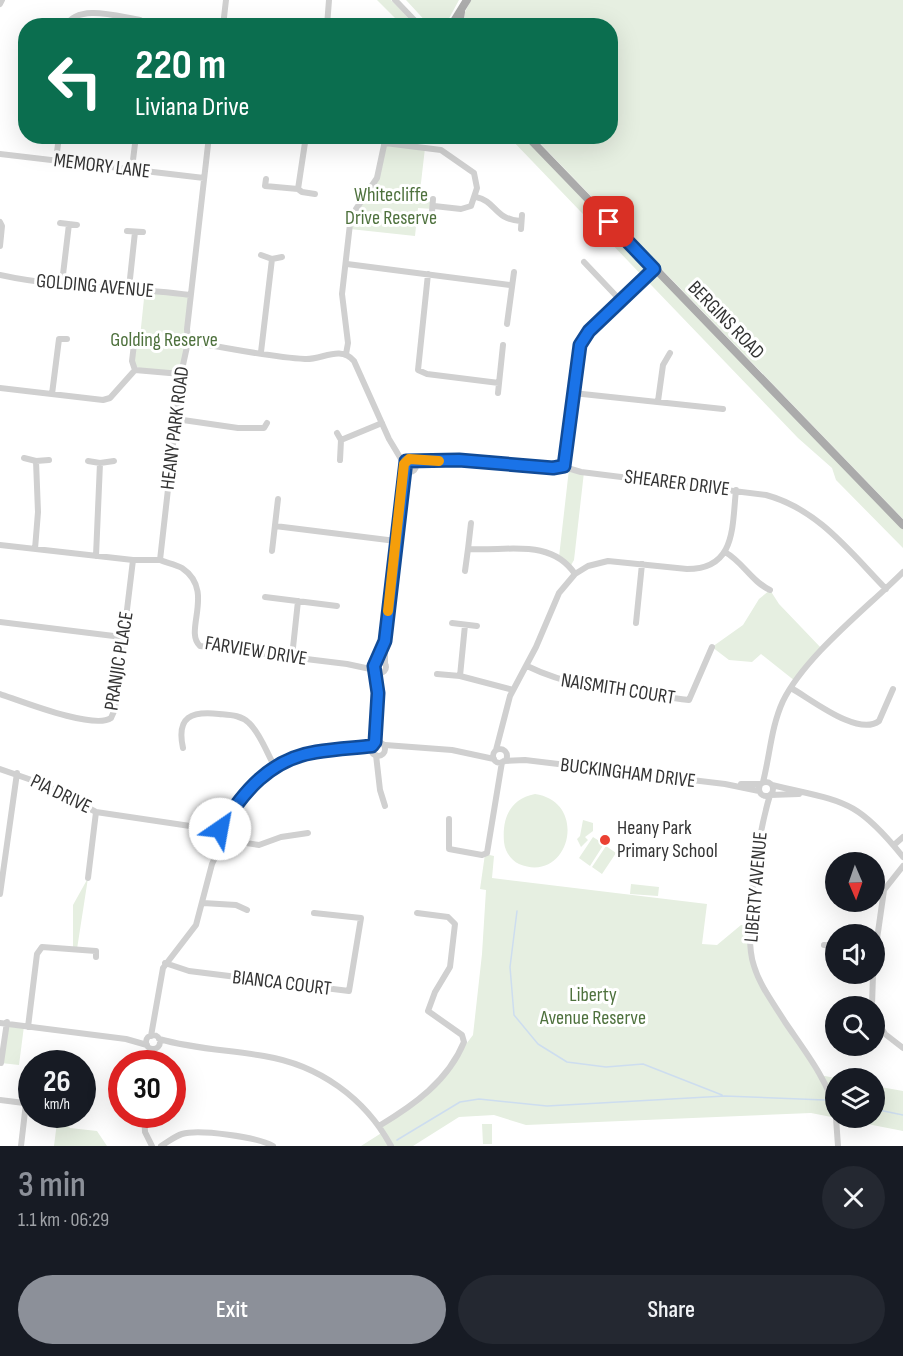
<!DOCTYPE html>
<html lang="en">
<head>
<meta charset="utf-8">
<style>
  body { margin:0; font-family:"Sofia Sans Condensed",sans-serif; background:#242831; color:#f1f3f6; height:100vh; display:flex; flex-direction:column; font-size:22px; white-space:nowrap }
  * { box-sizing:border-box; margin:0 }
  p { font-size:20px; color:#9ea1a6 }
  .icon { flex:none; width:33px; height:33px; fill:none; stroke:currentColor; stroke-width:2; stroke-linecap:round; stroke-linejoin:round }
  .map { position:relative; height:1146px; overflow:hidden }
  .sheet { display:flex; flex-direction:column; background:#171b24; flex:1 }
  .sheet>* { flex:none }
  .guide { position:absolute; left:18px; top:18px; width:600px; height:126px; border-radius:24px; box-shadow:0 6px 24px #0002; background:#0b6e4f; color:#fff; overflow:hidden }
  .needle { width:39px; rotate:178deg }
  .tools { position:absolute; left:825px; top:852px; display:grid; gap:12px }
  .tools a { display:grid; place-items:center; width:60px; height:60px; border-radius:50%; background:#171b24; box-shadow:0 6px 24px #0002; font-size:30px }
  .speed { position:absolute; left:18px; top:1050px; display:flex; gap:12px; font-size:30px; font-weight:700; text-align:center }
  .speed>* { display:grid; place-content:center; width:78px; height:78px; border-radius:50%; background:#171b24; box-shadow:0 6px 24px #0002; line-height:1 }
  .speed small { font-size:15px; font-weight:400 }
  .speed .limit { border:9px solid #d22; background:#fff; color:#111 }
  .pin { position:absolute; display:grid; place-items:center; width:51px; height:51px; color:#fff; margin:-26px; border-radius:12px; box-shadow:0 3px 9px #0006 }
  .me { position:absolute; width:66px; margin:-33px; rotate:33deg; stroke-linejoin:round; filter:drop-shadow(0 0 4px #0008) }
  .turn { display:flex; align-items:center; gap:21px; height:126px; padding:0 18px; font-size:27px }
  .turn .icon { width:78px; height:78px; stroke-width:2.5 }
  .turn b { display:block; font-size:42px; line-height:51px }
  .round { display:grid; place-items:center; flex:none; width:63px; height:63px; border-radius:32px; background:#242831 }
  .headline { display:flex; align-items:center; justify-content:space-between; height:102px; padding:0 18px }
  h1 { font-size:36px; font-weight:600; line-height:45px; color:#8c9099 }
  .action { display:flex; gap:12px; margin-top:auto; padding:12px 18px }
  .action a { flex:1; height:69px; border-radius:36px; background:#8c9099; color:#fff; font-size:24px; font-weight:600; line-height:69px; text-align:center }
  .action a+a { background:#242831; color:#f1f3f6 }
  .map>svg:first-child { display:block }
  .green { fill:#e6efe1 }
  .lines { fill:none; stroke-linecap:round; stroke-linejoin:round }
  .stream { stroke:#cdddef; stroke-width:1.5 }
  .minor { stroke:#d0d0d0; stroke-width:6 }
  .major { stroke:#ababab; stroke-width:8 }
  .route-casing { stroke:#114b97; stroke-width:15 }
  .route { stroke:#1a73e8; stroke-width:10 }
  .slow { stroke:#f59e0b; stroke-width:10 }
  .poi-dot { fill:#eb4133; stroke:#fff; stroke-width:2 }
  .labels { text-anchor:middle; dominant-baseline:central; stroke-width:6; stroke-linejoin:round; paint-order:stroke }
  .street-label { font-size:20px; fill:#333; stroke:#fff }
  .park-label { font-size:20px; fill:#4e713d; stroke:#fff }
  .poi-label { font-size:20px; fill:#333; stroke:#fff; text-anchor:start }
</style>
</head>
<body>
<div class="map">
<svg width="903" height="1146" viewBox="0 0 903 1146">
  <rect width="100%" height="100%" fill="#fff"/>
  <path class="green" d="M377,0h14l24,25h-13z
    M406,0h53l-13,24 -16,2z
    M471,0h432v519l-369,-382 76,-1v-110h-146l1,-14z
    M509,137h18l376,389v22l-67,-68 -4,-12 -34,-30z
    M385,143l40,5 -6,52 14,2v7l-15,-1 -3,28 -65,-7 1,-10 19,-28z
    M145,289l45,6 -9,79 -39,-5 -9,-4 2,-29 5,1z
    M569,469l15,3 -10,88 -4,7 -11,-10z
    M770,590l9,14 44,46 -28,31 -34,-27 -9,8 -23,-2 -17,-13 31,-22 16,-26z
    M535,794c55,8 34,91 -16,70 -8,-4 -14,-12 -15,-22 -2,-24 6,-43 31,-48z
    M583,820l10,3v8l-8,6 3,3 -7,7 -4,-8 3,-3z
    M593,837l11,7 -14,22 -11,-8z
    M606,846l10,7 -14,21 -10,-7z
    M485,854l9,2 -2,22 215,26 -5,40 15,1 24,-20 8,1 5,41 65,108 17,3v40h38l1,-32 28,5v40l-92,-18 -285,12 -32,-10 -35,2 -46,29h-52l22,-14 -4,-6 52,-36 42,-55 9,-81 4,-64 -6,-1z
    M88,878l-11,71h-4v-44z
    M631,884l28,3 -1,9 -28,-2z
    M7,1022l17,4 -5,39 -18,-2z
    M57,1122l10,2 3,4 27,3 10,15h-53z
    M482,1124h10v20h-9z"/>
  <g class="lines">
    <path class="stream" d="M517,911l-7,56 4,48 24,29 29,18 39,5 37,-3 79,31
      M874,1109l29,6
      M397,1140l63,-38 19,-3 68,7 178,-10 100,4"/>
    <path class="minor" d="M395,0l25,26
      M0,4l2,-4
      M66,26c12,-23 53,-9 74,-6l8,6
      M223,26l3,-26
      M327,26l2,-26
      M385,143l56,7 33,23 3,15 -6,18 -10,3 -27,-3
      M0,154l204,24
      M56,160l3,-24
      M132,168l4,-32
      M266,179l-1,7 33,3 8,-53
      M298,189l4,3 13,2
      M476,197c20,4 18,22 44,24
      M432,212l1,-13
      M0,222l2,4 -2,20
      M60,223l17,2
      M521,229l1,-14
      M127,231l16,1
      M261,255l11,4 10,-2
      M584,262l37,39
      M347,264l163,21
      M428,274l-10,96 9,4 72,9
      M0,275c63,14 126,11 190,20
      M62,283l7,-59
      M129,288l6,-56
      M507,324l7,-52
      M135,336l-3,25 3,9
      M188,342c39,5 78,15 117,17 17,1 35,-14 49,2l35,78 15,25
      M261,352l11,-93
      M346,354l2,-11 -6,-49 8,-70 6,-15 21,-31 9,-42
      M0,388l103,12 7,-2 25,-28 46,4
      M498,393l5,-48
      M573,393l150,16
      M52,394l7,-55h8
      M658,401l5,-36 7,-12
      M176,419l62,9h26l3,-5
      M337,433l4,7 -1,20
      M341,440l41,-17
      M24,458l12,3 13,-1
      M404 466a6 6 0 1 1 12 0a6 6 0 1 1-12 0Z
      M88,461l12,2 14,-2
      M414,461l45,-1 94,8 11,-1 17,5 185,23c52,14 84,57 120,94
      M564,467l17,-122 8,-14 65,-62
      M275,526l121,15
      M0,545l133,15h27
      M35,549l3,-37 -2,-51
      M468,549l3,-26
      M272,551l6,-52
      M725,552c18,10 27,30 45,38
      M96,556l4,-93
      M160,560l21,-186 7,-32 -1,-13 22,-193
      M160,560c7,3 15,4 22,8 34,23 1,63 18,78l147,18 28,6
      M465,571l3,-22c37,3 82,-12 107,25
      M265,597l72,9
      M0,622l122,15
      M452,623l25,3
      M636,623l6,-59
      M292,657l6,-56
      M374 667a6 6 0 1 1 12 0a6 6 0 1 1-12 0Z
      M385,663v-22l20,-172
      M527,666c51,25 106,26 162,34l23,-53
      M437,674l23,2 53,14
      M460,676l5,-51
      M791,688c20,11 67,49 88,33l14,-32
      M0,694c21,7 94,36 111,24l4,-9 18,-149
      M371 749a7 7 0 1 1 14 0a7 7 0 1 1-14 0Z
      M375,742l3,-49 -2,-21
      M385,745l67,5 42,9
      M183,748c-7,-32 9,-37 36,-34 11,1 22,1 30,9 12,11 18,31 26,44
      M493 756a7 7 0 1 1 14 0a7 7 0 1 1-14 0Z
      M496,750l14,-54 26,-49 23,-54 16,-19 13,-8 20,-5 79,8c49,0 45,-42 49,-79
      M376,755l4,35 5,16
      M504,761l21,-1 200,24 34,7
      M0,769l43,15 53,28 121,18
      M759 789a7 7 0 1 1 14 0a7 7 0 1 1-14 0Z
      M763,782c7,-27 8,-55 20,-81 23,-46 83,-92 120,-129
      M741,784h19
      M772,785c70,17 83,12 131,72
      M770,795c-11,36 -28,137 -16,171 6,20 20,38 31,56 19,28 43,58 51,91
      M770,795l29,-1
      M449,819v30l33,6 5,-2 15,-91
      M216 835a6 6 0 1 1 12 0a6 6 0 1 1-12 0Z
      M220,829c23,-37 50,-70 96,-77 18,-3 37,-4 56,-6
      M226,840l33,5 22,-8 27,-4
      M894,845l9,-8
      M834,871l2,1
      M88,878l8,-66
      M0,894l17,-121
      M203,903l33,2 11,5
      M824,945l12,1
      M874,960l10,-70 19,-24
      M165,963l24,8 160,20 12,-73 -47,-5
      M872,1006l1,-32
      M874,1017l11,17 18,14
      M0,1023l126,16 21,6
      M28,1027l9,-73 5,-7 54,4v6
      M146 1042a7 7 0 1 1 14 0a7 7 0 1 1-14 0Z
      M151,1036l12,-68 33,-43 16,-61 11,-23
      M159,1039c35,10 70,11 105,17 55,9 101,42 127,90
      M1,1063l6,-41
      M151,1064l3,-15
      M0,1100l32,4
      M144,1114l1,18 7,14
      M836,1118l2,28
      M64,1120l1,-6
      M379,1126c35,-21 69,-45 85,-84l-2,-7 -34,-24 7,-19 15,-25 5,-43 -7,-7 -31,-4
      M21,1146l5,-43
      M161,1146c7,-4 14,-10 21,-12 17,-5 76,3 91,12"/>
    <path class="major" d="M451,26l16,-26
      M459,26l2,-14
      M527,136l376,389"/>
  </g>
  <g class="lines">
    <g class="route-casing">
      <path id="route" d="M220,829c23,-37 50,-70 96,-77 18,-3 37,-4 56,-6l3,-4 3,-49 -4,-27 11,-25 21,-180 53,-1 94,8 11,-2 16,-121 9,-14 65,-62 -45,-47"/>
    </g>
    <use href="#route" class="route"/>
    <path class="slow" d="M388,611l16,-147 5,-5 30,2"/>
  </g>
  <circle class="poi-dot" cx="605" cy="840" r="6"/>
  <g class="labels">
    <g class="street-label">
      <text transform="translate(102 166) rotate(7)">MEMORY LANE</text>
      <text transform="translate(95 286) rotate(5)">GOLDING AVENUE</text>
      <text transform="translate(726 320) rotate(46)">BERGINS ROAD</text>
      <text transform="translate(175 428) rotate(-83)">HEANY PARK ROAD</text>
      <text transform="translate(677 483) rotate(7)">SHEARER DRIVE</text>
      <text transform="translate(256 651) rotate(9)">FARVIEW DRIVE</text>
      <text transform="translate(119 661) rotate(-81)">PRANJIC PLACE</text>
      <text transform="translate(618 689) rotate(9)">NAISMITH COURT</text>
      <text transform="translate(628 773) rotate(7)">BUCKINGHAM DRIVE</text>
      <text transform="translate(61 794) rotate(26)">PIA DRIVE</text>
      <text transform="translate(756 887) rotate(-85)">LIBERTY AVENUE</text>
      <text transform="translate(282 983) rotate(7)">BIANCA COURT</text>
    </g>
    <g class="park-label">
      <text x="391" y="195">Whitecliffe<tspan x="391" dy="23">Drive Reserve</tspan></text>
      <text x="164" y="340">Golding Reserve</text>
      <text x="593" y="995">Liberty<tspan x="593" dy="23">Avenue Reserve</tspan></text>
    </g>
    <g class="poi-label">
      <text x="617" y="828">Heany Park<tspan x="617" dy="23">Primary School</tspan></text>
    </g>
  </g>
</svg>
<div class="tools">
<a><svg class="needle" viewBox="-14 -14 28 28"><path d="M0-13l5 13h-10z" fill="#e53935"/><path d="M0 13l5-13h-10z" fill="#9ea1a6"/></svg></a>
<a><svg class="icon" aria-label="sound" viewBox="0 0 24 24"><path d="M4 9h4l5-4v14l-5-4H4zM17 9q2 3 0 6"/></svg></a>
<a><svg class="icon" aria-label="search" viewBox="0 0 24 24"><circle cx="10" cy="10" r="6"/><path d="M15 15l6 6"/></svg></a>
<a><svg class="icon" aria-label="layers" viewBox="0 0 24 24"><path d="M12 4l9 5-9 5-9-5zM3 14l9 5 9-5"/></svg></a>
</div>
<div class="speed"><div>26<small>km/h</small></div><div class="limit">30</div></div>
<div class="pin" style="left:609px;top:222px;background:#d93025"><svg class="icon" aria-label="arrive" viewBox="0 0 24 24"><path d="M6 21V4h12l-3 4 3 4H6"/></svg></div>
<svg class="me" style="left:220px;top:829px" viewBox="-20 -20 40 40"><circle r="19" fill="#fff"/><path d="M0-13L10 11 0 6-10 11z" fill="#1a73e8"/></svg>
<div class="guide">
<div class="turn"><svg class="icon" aria-label="left" viewBox="0 0 24 24"><path d="M17 20v-9H6M10 6l-5 5 5 5"/></svg><div><b>220 m</b>Liviana Drive</div></div>
</div>
</div>
<section class="sheet">
<div class="headline"><div><h1>3 min</h1><p>1.1 km · 06:29</p></div><a class="round"><svg class="icon" aria-label="close" viewBox="0 0 24 24"><path d="M6 6l12 12M18 6L6 18"/></svg></a></div>
<div class="action"><a>Exit</a><a>Share</a></div>
</section>
</body>
</html>
